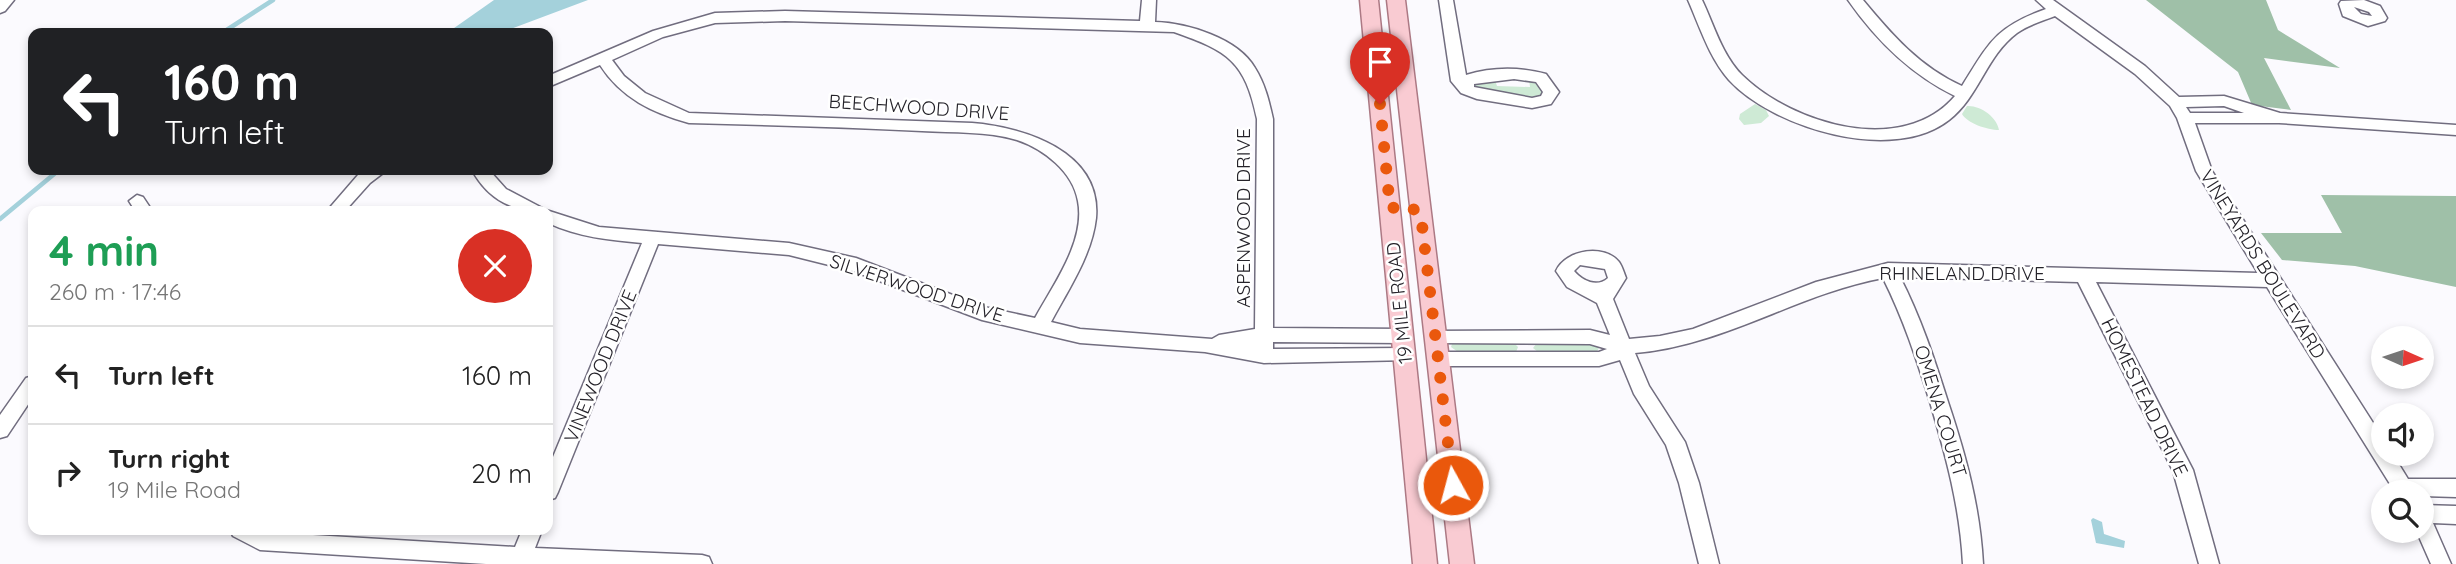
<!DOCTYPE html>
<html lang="en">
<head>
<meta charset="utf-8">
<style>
  body { margin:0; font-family:Quicksand,sans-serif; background:#f2f2f2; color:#222; height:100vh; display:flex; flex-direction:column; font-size:26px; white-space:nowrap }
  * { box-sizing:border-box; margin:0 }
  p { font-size:23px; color:#767676 }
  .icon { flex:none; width:38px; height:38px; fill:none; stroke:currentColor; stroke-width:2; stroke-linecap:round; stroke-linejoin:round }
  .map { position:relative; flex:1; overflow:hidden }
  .drawer { position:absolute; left:28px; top:206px; width:525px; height:329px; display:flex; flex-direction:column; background:#fff; border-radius:14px; box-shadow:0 4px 10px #0003 }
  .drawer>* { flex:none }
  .top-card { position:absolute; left:28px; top:28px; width:525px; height:147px; border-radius:14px; box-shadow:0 4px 10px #0003; background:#202124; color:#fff; overflow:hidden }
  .needle { width:46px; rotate:93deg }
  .buttons { position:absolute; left:2371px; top:326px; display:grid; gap:14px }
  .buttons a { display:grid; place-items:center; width:63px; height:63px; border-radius:50%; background:#fff; box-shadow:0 4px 10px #0003; font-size:35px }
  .pin { position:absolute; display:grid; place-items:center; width:60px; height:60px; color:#fff; margin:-72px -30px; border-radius:50% 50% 50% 0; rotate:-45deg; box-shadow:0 0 7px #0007 }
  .pin .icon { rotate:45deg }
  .me { position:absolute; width:77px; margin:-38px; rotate:353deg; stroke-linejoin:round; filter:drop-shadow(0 0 5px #0008) }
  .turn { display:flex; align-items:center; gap:24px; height:147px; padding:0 21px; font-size:32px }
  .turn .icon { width:91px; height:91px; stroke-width:2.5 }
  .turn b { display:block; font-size:49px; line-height:60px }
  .round { display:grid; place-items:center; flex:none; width:74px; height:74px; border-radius:37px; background:#f2f2f2 }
  .summary { display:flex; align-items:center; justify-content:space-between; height:119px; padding:0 21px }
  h1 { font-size:42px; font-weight:700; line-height:52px; color:#1e9e55 }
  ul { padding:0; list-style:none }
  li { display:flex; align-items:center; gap:21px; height:98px; padding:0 21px; border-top:2px solid #e0e0e0 }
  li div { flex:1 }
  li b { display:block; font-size:26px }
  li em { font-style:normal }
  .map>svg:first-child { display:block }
  .green { fill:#ceead5 }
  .forest { fill:#9fc0a8 }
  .water { fill:#a4d1db }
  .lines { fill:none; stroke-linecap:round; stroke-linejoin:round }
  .stream { stroke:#a4d1db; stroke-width:4.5 }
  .minor-casing { stroke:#716d7f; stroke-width:3 }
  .major-casing { stroke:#ac7984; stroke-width:3 }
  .minor { fill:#fff; fill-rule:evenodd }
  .major { fill:#f9cbd2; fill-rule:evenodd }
  .route { stroke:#ea580c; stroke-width:12; stroke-dasharray:0 21.6 }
  .labels { text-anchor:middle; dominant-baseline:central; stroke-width:5; stroke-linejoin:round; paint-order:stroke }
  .street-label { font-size:19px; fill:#25232a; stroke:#fff }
</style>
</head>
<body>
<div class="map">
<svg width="2456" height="564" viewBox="0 0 2456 564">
  <rect width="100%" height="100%" fill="#fbfafe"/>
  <path class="green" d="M1495,80l2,6 33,1 -1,-7 7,1 7,6v7l-9,5 -60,-10 -1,-8z
    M1755,104l11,6 3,6 -8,7 -17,2 -5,-6 1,-5z
    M1967,106c13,-1 30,11 32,24 -12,0 -32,-7 -37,-16z
    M1457,343h57l4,4 -2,5h-58l-7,-5 1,-3z
    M1537,343l57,1 5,4 -3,5 -58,-1 -5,-4z"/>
  <path class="forest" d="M2146,0h120l12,30 62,38 -76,-10 27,52 -39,-5 -14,-33z
    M2321,195l135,1v91l-101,-21 -73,-6 -21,-27h81z"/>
  <path class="water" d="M494,0h94l-88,33h-53z
    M2093,518l9,4 2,12 21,7 -1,7 -28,-5 -5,-23z"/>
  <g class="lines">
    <path class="stream" d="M222,33l51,-33
      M0,219l59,-49"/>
    <g class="minor-casing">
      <path id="minor" d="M0,0h14l-9,11 -5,2z
        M1142,0h14l-1,22c32,1 83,16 100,46 10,16 14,33 18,51v209l130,1 6,2 3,5 -3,5 -6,2 -130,-1v7l132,-1 6,2 3,5 -3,5 -147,3 -59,-11 -125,-9 -98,-23 -129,-49 -64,-16 -131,-11 -100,248 -3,6 -7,2v-31l94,-226c-33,-3 -64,-6 -94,-20v-11c-34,0 -59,-11 -76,-42h17l17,19 40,21 53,17 190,16 67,15 128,49 51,11c18,-33 51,-77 43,-117 -5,-29 -34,-52 -61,-61 -30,-9 -64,-7 -95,-9 -78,-4 -155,-6 -233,-8 -36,-10 -68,-25 -89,-58l-52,22v-11l105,-45 62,-18 70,-2 355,10zM785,21l389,11c54,19 71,29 83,87l-2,210 -36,6 -7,4 -132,-10 -29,-7c17,-32 41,-67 45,-104 6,-67 -73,-91 -124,-95l-283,-10 -44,-20 -21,-17 -12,-16 51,-23 52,-14z
        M1439,0h14l13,75c26,-8 54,-8 80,-1l13,18 -8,12 -19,4 -55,-9 -16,-6 -10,-12zM1514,79l22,3 7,10 -2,4 -9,2 -58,-11v-3z
        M1688,0h14c12,25 20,55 40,75 51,50 161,82 213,21 -45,-22 -79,-56 -107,-96h15c29,35 57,67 99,86 27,-43 33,-59 84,-77l-10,-9h17l92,66 34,31 45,-1 56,17 176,12v10l-177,-12h-84l17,48 172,269v13h8l16,26h48v18l-34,-1v-4h-27l-128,-205 -171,-5 97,188 26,94h-20l-26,-93 -95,-189 -178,-5c21,41 34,81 48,125 18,54 32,105 35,162h-20c-3,-57 -17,-108 -33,-162 -14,-44 -26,-82 -47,-124 -86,16 -160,68 -248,75l14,33 36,56 14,41 20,81h-20l-20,-81 -13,-38 -32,-51 -14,-34 -21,6h-161l-6,-2 -3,-5 3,-5 6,-2h161l8,-3 -17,-5 -154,-1 -6,-2 -3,-5 3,-5 160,-1 20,5 -13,-32 -30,-16 -11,-16c10,-22 49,-27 63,-9 3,4 5,11 7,16l-13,21 16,40 31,-3 33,-7 123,-47 72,-19 370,10 -62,-102 -19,-53 -7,-12 -35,-32 -80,-58c-13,5 -27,9 -38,17 -31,23 -38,64 -68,87 -56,44 -176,8 -220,-40 -20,-23 -29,-53 -41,-80zM2224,106l20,7h-54l-4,-6zM1580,265l25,4 3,9c-11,10 -25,3 -34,-7z
        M2364,0l16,6 7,12 -2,3 -17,5 -25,-10 -4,-12 2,-3zM2354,7l15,5 3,4 -11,-2z
        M367,170h20l-17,13 -26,29h-18l32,-37z
        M137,195l6,2 10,15h-17l-7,-11z
        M33,376v21l-26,39 -7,2v-23l26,-37z
        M2422,505l34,1v18l-23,-1 18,41h-20l-15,-34h6z
        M230,530l285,17 7,-17h20l-7,18 167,7 7,2 3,7h-226l-226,-14 -27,-14z"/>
    </g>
    <g class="major-casing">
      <path id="major" d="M1360,0h18l59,564h-24z
        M1387,0h18l69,564h-24z"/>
    </g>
    <use href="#minor" class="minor"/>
    <use href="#major" class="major"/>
  </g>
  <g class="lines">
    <path class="route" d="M1380,104l10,104 20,-2 11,10 32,269"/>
  </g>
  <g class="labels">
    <g class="street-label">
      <text transform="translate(919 107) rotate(4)">BEECHWOOD DRIVE</text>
      <text transform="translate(1243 218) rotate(-90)">ASPENWOOD DRIVE</text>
      <text transform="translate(2263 264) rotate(58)">VINEYARDS BOULEVARD</text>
      <text x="1962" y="273">RHINELAND DRIVE</text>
      <text transform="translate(917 288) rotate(18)">SILVERWOOD DRIVE</text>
      <text transform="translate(1399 303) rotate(-96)">19 MILE ROAD</text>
      <text transform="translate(600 366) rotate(-68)">VINEWOOD DRIVE</text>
      <text transform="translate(2145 397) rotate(64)">HOMESTEAD DRIVE</text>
      <text transform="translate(1941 411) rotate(73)">OMENA COURT</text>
    </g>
  </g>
</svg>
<div class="buttons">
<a><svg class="needle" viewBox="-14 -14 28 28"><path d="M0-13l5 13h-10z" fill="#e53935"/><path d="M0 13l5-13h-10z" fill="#767676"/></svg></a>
<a><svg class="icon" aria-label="sound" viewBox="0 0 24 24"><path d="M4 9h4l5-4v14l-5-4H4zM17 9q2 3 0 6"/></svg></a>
<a><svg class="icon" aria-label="search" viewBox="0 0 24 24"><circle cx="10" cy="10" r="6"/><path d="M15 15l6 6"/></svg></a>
</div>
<div class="pin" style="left:1380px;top:104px;background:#d93025"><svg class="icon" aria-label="arrive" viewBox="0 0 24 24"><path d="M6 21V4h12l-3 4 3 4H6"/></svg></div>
<svg class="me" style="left:1453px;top:485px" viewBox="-20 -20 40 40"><circle r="17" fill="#ea580c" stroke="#fff" stroke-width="3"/><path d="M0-11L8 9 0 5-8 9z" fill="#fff"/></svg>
<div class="top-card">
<div class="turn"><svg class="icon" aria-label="left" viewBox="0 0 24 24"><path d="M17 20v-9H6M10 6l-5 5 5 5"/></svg><div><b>160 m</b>Turn left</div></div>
</div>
<section class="drawer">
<div class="summary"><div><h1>4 min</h1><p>260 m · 17:46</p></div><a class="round" style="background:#d93025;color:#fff"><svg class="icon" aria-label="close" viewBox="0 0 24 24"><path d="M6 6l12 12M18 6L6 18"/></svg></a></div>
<ul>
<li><svg class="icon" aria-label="left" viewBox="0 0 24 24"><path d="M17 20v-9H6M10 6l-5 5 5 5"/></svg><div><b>Turn left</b></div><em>160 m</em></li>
<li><svg class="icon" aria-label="right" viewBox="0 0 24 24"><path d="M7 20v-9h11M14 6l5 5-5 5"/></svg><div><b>Turn right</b><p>19 Mile Road</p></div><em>20 m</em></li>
</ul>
</section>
</div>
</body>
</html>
